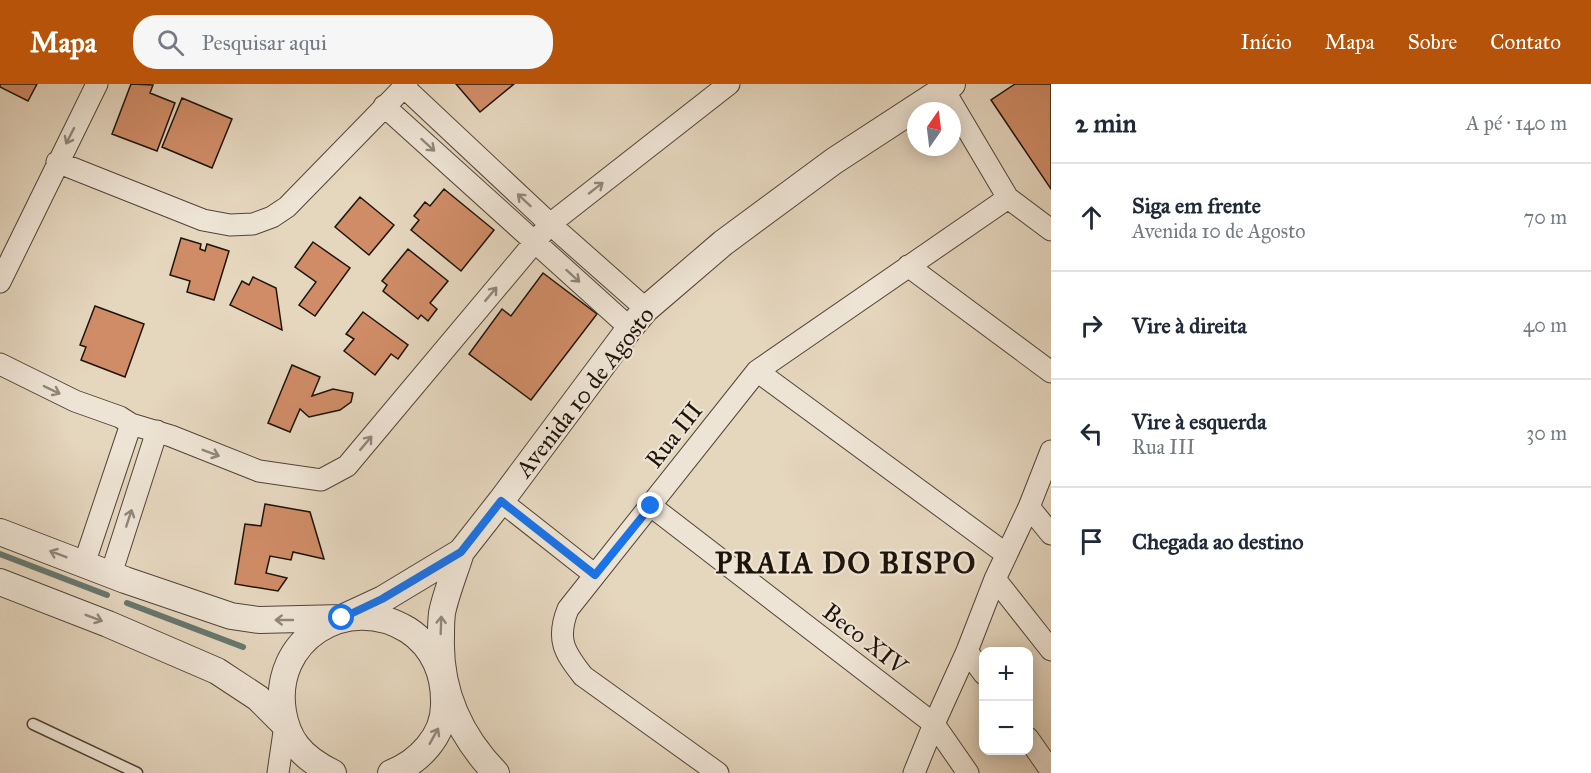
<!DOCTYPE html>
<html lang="pt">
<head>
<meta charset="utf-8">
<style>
  :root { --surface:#fff; --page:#f6f6f7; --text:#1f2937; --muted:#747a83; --line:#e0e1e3; --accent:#b45309 }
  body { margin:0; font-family:"IM FELL Great Primer",serif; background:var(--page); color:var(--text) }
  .controls { position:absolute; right:18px; bottom:18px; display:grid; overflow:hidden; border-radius:12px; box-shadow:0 3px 15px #0003 }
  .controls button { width:54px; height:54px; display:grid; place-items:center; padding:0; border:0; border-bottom:2px solid var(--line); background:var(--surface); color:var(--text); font:30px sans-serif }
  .compass { position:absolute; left:907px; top:18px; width:54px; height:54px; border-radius:50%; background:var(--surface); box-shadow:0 3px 15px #0003; rotate:14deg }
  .stop { position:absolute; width:18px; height:18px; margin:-14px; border:4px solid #1a73e8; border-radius:50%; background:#fff }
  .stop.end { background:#1a73e8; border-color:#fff; box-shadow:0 2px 6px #0008 }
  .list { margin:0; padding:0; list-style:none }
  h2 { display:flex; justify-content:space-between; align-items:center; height:78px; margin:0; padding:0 24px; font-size:26px }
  h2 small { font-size:20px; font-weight:400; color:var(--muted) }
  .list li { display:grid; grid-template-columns:39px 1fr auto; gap:18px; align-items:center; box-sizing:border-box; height:108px; padding:0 24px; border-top:2px solid var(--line) }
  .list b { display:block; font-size:22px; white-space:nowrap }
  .list p { margin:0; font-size:20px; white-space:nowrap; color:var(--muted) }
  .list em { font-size:20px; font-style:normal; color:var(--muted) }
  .icon { flex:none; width:33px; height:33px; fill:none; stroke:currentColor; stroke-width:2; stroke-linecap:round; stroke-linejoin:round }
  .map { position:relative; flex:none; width:1051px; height:689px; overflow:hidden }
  header { display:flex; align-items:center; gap:36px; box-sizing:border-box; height:84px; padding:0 30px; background:var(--accent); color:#fff }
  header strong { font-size:28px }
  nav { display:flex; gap:33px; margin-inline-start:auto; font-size:21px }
  .search { width:420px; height:54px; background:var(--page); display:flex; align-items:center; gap:15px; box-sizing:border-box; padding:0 21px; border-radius:24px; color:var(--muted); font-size:22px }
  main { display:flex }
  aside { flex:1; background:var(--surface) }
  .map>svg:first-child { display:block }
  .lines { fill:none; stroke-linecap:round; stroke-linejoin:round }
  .stream { stroke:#66776e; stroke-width:6 }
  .building { fill:#cf8c67; stroke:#1e140a; stroke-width:1.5 }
  .service-casing { stroke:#504437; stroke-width:13 }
  .minor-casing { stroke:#504437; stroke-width:23 }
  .tertiary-casing { stroke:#504437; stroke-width:28 }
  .service { stroke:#eee4d5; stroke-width:10 }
  .minor { stroke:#eee4d5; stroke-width:21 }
  .tertiary { stroke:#eee4d5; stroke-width:26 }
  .oneway { stroke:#90867a }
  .route { stroke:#1a73e8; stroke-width:8 }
  .labels { text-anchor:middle; stroke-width:4.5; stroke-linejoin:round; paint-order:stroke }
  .street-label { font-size:24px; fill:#1e140a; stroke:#eee4d5 }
  .district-label { font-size:30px; font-weight:bold; letter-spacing:1.5px; fill:#1e140a; stroke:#eee4d5 }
</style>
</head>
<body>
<header>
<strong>Mapa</strong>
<div class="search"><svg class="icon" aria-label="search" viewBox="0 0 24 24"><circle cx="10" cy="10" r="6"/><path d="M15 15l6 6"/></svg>Pesquisar aqui</div>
<nav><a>Início</a><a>Mapa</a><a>Sobre</a><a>Contato</a></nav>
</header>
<main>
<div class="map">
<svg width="1051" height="689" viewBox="0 0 1051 689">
  <rect width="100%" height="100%" fill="#e5d6be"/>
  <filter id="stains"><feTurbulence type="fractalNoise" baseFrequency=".00333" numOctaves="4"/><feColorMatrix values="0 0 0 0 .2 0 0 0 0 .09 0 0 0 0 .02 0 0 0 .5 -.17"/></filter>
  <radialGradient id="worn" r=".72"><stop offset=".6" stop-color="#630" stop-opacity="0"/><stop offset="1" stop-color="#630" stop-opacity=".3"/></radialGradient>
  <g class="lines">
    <path class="stream" d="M 0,470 L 107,511
      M 127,519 L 243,563"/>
  </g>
  <path class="building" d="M 0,0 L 37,0 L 28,17 L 0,3 Z
    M 131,0 L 153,1 L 150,9 L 175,19 L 157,67 L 112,50 Z
    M 456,0 L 514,0 L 480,28 Z
    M 1015,0 L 1051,0 L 1051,105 L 991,16 Z
    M 182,14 L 232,35 L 212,84 L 162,63 Z
    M 444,105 L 494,146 L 461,187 L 411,146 L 419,136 L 414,132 L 425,118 L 430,122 Z
    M 360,113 L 394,141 L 369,171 L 335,143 Z
    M 181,154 L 201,160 L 200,165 L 205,167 L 207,160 L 229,167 L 214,216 L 187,208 L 190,197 L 170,191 Z
    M 313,158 L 350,184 L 315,232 L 299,221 L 316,198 L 295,183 Z
    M 408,165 L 448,197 L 430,219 L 437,225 L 428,237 L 421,231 L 418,235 L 383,207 L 387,201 L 382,197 Z
    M 543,189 L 597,230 L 531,316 L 469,270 L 502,225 L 511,232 Z
    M 253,193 L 276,204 L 282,246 L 230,221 L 242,197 L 249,201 Z
    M 95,222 L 144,240 L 125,293 L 81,276 L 86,263 L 80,261 Z
    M 363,228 L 408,261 L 398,275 L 391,270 L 375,291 L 344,267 L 354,255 L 346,250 Z
    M 292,281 L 320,293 L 312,312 L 333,305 L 353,309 L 351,318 L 340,326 L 309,333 L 300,325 L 290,348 L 268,339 Z
    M 265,420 L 310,428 L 324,475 L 293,468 L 291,476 L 270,472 L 266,489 L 287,494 L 278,507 L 235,500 L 245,440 L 261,442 Z"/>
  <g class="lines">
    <g class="service-casing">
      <path id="service" d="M 33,640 L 137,689"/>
    </g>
    <g class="minor-casing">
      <path id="minor" d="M 404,3 L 550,140 L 646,225
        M 944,6 L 1008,114 L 1051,146
        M 384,22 L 630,244
        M 57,78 L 203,136 L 230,141 L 253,140 L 272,133 L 287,123 L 407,0
        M 908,182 L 1051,288
        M 0,198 L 97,0
        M 0,280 L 75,317 L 120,333 L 131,340 L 171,352 L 259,387 L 321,396 L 347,382 L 550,140 L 729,0
        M 757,287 L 1006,470
        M 501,417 L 595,491
        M 651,422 L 934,640 L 968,689
        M 1029,423 L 1051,450
        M 84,480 L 131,340
        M 111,490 L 157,347
        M 995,495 L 1051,566
        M 967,567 L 984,590
        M 1028,654 L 1051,687
        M 278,689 L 285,641
        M 718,689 L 583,592 C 564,568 556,555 568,525 L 757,287 L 1008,114
        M 914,689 L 934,640 L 967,567 L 995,495 L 1029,423 L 1051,367"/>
    </g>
    <g class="tertiary-casing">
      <path id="tertiary" d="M 0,448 L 125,496 L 231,532 L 259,536 L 342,534 L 383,515 L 461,468 L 501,417 L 630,244 L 646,225 L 723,159 L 834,77 L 952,0
        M 461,468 C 455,488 446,509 442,529 C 441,537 441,545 441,552 C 439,606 459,651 496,689
        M 0,498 L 108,540 L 217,587 L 258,614 L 285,641
        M 333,689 C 319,682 306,674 297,662 C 289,652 285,640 283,628 C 271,556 347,508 408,546 C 434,563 445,591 444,621 C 444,652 419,678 391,689"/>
    </g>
    <use href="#service" class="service"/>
    <use href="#minor" class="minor"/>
    <use href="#tertiary" class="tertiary"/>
  </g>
  <defs><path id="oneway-shaft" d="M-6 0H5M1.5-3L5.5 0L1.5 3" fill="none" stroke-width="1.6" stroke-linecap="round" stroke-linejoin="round" transform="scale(1.5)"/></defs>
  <g class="oneway">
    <use href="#oneway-shaft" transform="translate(70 52) rotate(117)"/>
    <use href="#oneway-shaft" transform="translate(428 61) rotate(42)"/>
    <use href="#oneway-shaft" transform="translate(596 104) rotate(-38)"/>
    <use href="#oneway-shaft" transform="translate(524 116) rotate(-137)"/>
    <use href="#oneway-shaft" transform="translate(573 192) rotate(42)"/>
    <use href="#oneway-shaft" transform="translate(491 210) rotate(-50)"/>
    <use href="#oneway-shaft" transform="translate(52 306) rotate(26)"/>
    <use href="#oneway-shaft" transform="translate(366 359) rotate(-50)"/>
    <use href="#oneway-shaft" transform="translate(211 369) rotate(21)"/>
    <use href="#oneway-shaft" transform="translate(129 434) rotate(-72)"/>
    <use href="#oneway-shaft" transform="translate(58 470) rotate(-159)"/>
    <use href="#oneway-shaft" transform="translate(94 534) rotate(21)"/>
    <use href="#oneway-shaft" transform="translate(284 536) rotate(180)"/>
    <use href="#oneway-shaft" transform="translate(441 541) rotate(-88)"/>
    <use href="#oneway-shaft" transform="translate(434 652) rotate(-61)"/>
  </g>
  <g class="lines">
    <path class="route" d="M 342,534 L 382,515 L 461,468 L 501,417 L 595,491 L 651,422"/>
  </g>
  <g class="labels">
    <g class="street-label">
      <text transform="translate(585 308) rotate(-52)" y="8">Avenida 10 de Agosto</text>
      <text transform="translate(674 351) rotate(-52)" y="8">Rua III</text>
      <text transform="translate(865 555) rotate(38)" y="8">Beco XIV</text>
    </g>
    <g class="district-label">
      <text x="846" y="489">PRAIA DO BISPO</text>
    </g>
  </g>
  <rect width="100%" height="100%" filter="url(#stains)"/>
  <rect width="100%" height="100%" fill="url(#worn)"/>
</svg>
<div class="controls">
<button>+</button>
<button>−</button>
</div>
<svg class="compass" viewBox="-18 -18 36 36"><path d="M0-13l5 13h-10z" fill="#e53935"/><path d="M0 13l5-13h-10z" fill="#747a83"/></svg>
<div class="stop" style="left:342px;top:534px"></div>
<div class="stop end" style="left:651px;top:422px"></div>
</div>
<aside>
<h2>2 min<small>A pé · 140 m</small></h2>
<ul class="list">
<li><svg class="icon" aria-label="ahead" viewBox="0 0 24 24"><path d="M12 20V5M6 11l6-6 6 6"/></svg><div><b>Siga em frente</b><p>Avenida 10 de Agosto</p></div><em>70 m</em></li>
<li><svg class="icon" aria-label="right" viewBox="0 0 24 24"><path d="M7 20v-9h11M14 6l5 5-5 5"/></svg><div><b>Vire à direita</b></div><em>40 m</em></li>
<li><svg class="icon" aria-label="left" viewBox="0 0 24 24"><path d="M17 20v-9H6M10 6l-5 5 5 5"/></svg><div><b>Vire à esquerda</b><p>Rua III</p></div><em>30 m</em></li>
<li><svg class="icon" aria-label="arrive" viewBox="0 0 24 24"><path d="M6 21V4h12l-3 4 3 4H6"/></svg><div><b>Chegada ao destino</b></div></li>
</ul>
</aside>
</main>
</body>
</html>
